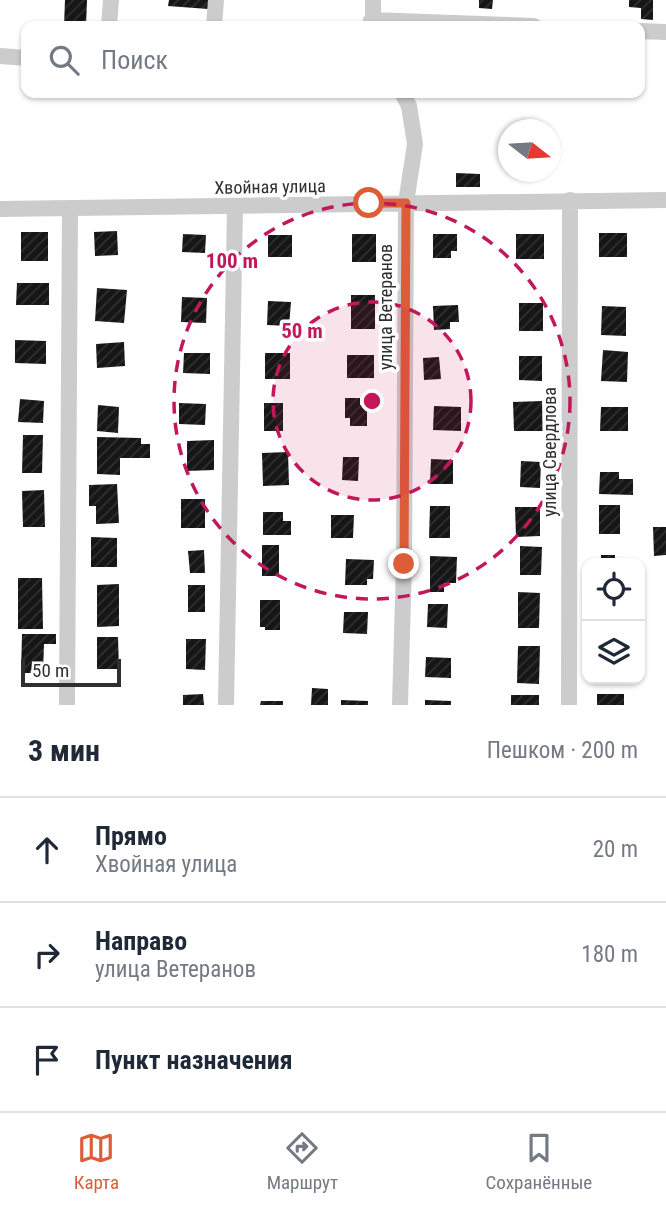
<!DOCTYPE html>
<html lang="ru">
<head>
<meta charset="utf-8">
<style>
  :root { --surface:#fff; --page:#f2f2f3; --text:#1f2937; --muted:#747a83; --line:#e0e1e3; --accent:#dd5d39 }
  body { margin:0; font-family:"Roboto Condensed",sans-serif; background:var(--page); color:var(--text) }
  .controls { position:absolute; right:21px; bottom:21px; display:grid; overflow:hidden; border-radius:14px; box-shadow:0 2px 5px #0004 }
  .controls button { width:63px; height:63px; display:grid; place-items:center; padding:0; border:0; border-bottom:2px solid var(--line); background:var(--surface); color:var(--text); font:35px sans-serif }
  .compass { position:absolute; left:498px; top:119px; width:63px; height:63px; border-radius:50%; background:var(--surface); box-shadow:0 2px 5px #0004; rotate:107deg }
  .scale { position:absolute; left:21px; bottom:18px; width:100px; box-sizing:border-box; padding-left:7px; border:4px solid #2f2f2f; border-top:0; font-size:19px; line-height:24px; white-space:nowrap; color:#2f2f2f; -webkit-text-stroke:5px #fff; paint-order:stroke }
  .stop { position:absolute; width:21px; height:21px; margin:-16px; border:5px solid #dd5d39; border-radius:50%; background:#fff }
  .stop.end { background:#dd5d39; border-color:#fff; box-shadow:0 2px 7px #0008 }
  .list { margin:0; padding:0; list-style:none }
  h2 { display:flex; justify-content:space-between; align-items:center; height:91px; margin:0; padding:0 28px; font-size:30px }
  h2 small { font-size:23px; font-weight:400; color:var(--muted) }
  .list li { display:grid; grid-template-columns:46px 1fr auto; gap:21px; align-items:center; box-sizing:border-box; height:105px; padding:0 28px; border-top:2px solid var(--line) }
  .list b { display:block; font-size:26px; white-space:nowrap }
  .list p { margin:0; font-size:23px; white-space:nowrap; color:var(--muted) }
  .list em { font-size:23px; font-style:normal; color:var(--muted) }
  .icon { flex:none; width:38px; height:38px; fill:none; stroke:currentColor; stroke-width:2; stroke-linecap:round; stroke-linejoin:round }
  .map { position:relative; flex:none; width:666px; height:705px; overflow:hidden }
  .search { position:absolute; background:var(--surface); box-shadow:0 2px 5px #0004; left:21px; right:21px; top:21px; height:77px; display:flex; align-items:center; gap:18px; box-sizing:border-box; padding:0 24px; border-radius:14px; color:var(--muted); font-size:26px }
  .sheet { height:406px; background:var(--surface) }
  nav { display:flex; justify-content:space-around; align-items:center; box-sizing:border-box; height:98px; border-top:2px solid var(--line); background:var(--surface); font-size:19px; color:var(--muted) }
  nav a { display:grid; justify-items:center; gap:4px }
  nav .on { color:var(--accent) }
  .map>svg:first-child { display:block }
  .building { fill:url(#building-hatch) }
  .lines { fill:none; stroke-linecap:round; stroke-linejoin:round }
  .minor { stroke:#ccc; stroke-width:16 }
  .route { stroke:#dd5d39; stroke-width:9 }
  .ring { fill:none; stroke:#c2185b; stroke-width:3.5; stroke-dasharray:12 9 }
  .labels { text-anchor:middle; stroke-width:7; stroke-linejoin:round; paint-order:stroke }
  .street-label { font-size:18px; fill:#2f2f2f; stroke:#fff }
  .centre { fill:#c2185b; stroke:#fff; stroke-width:3.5 }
  .ring-label { font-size:21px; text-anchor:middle; font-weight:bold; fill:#c2185b; stroke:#fff; stroke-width:7; stroke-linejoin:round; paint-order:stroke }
</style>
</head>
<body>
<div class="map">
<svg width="666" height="705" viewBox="0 0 666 705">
  <defs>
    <pattern id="building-hatch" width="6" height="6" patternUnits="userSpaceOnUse" patternTransform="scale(1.75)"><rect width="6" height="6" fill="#161616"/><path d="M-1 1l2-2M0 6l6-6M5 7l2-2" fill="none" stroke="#303030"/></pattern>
  </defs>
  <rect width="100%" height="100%" fill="#fff"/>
  <path class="building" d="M 65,0 L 87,0 L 86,26 L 64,26 Z
    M 169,0 L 209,0 L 208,9 L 168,6 Z
    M 479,0 L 493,0 L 492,9 L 479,8 Z
    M 629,0 L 653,0 L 653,20 L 641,19 L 641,8 L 629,7 Z
    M 456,173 L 480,174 L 480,187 L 456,187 Z
    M 117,231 L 118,255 L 95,256 L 94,232 Z
    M 21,232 L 48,232 L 48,261 L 21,261 Z
    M 599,233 L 627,233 L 627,257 L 599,257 Z
    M 183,234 L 206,235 L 205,253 L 182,252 Z
    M 352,234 L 376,234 L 376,262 L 352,262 Z
    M 433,234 L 457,234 L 457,251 L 451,251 L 451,258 L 433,258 Z
    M 516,234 L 544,234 L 544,259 L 516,259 Z
    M 268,235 L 292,235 L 292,257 L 268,257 Z
    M 17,283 L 49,283 L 49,305 L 16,305 Z
    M 97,288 L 127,290 L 124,323 L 95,321 Z
    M 351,295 L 375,295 L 375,329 L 351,329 Z
    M 182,297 L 207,298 L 206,323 L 181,322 Z
    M 268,301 L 291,302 L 289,326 L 267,325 Z
    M 519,303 L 543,303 L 543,331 L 519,331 Z
    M 458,305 L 459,322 L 450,322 L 450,329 L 434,330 L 433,306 Z
    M 602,306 L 626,307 L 626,336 L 601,335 Z
    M 15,340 L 46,341 L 46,364 L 15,363 Z
    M 124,342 L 125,366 L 97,368 L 96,344 Z
    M 603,350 L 628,352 L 627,382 L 601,381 Z
    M 184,353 L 210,353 L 210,374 L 183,373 Z
    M 265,353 L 290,353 L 290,379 L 265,379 Z
    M 347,355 L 374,355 L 374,378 L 347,378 Z
    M 519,356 L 542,356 L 542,381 L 519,380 Z
    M 439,357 L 441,379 L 424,380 L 423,358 Z
    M 345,398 L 360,398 L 360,405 L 367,405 L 367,426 L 350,426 L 350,418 L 345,418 Z
    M 20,399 L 44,401 L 43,423 L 18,422 Z
    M 542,401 L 543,431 L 514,431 L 513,402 Z
    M 179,403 L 206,404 L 205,425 L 179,424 Z
    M 264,403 L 283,403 L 283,431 L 264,431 Z
    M 98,405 L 119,407 L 118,433 L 97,431 Z
    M 434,406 L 461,407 L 461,431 L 433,430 Z
    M 601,407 L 628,407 L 628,431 L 600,431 Z
    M 23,435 L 43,435 L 42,473 L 22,473 Z
    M 97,437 L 141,438 L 141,444 L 150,444 L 150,458 L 120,458 L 120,475 L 97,474 Z
    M 214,440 L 214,470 L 187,471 L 187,441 Z
    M 288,452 L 289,485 L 263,486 L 262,453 Z
    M 343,457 L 359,457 L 358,481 L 342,480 Z
    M 431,459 L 453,460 L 453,484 L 430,484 Z
    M 521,461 L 541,462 L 540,488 L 520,487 Z
    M 600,472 L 619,472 L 619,479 L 633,479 L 633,495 L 599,494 Z
    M 117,484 L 119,523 L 96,524 L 96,506 L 89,506 L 89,485 Z
    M 44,490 L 45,527 L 23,527 L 22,491 Z
    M 181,499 L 205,499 L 205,528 L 181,528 Z
    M 599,505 L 620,505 L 620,534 L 599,534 Z
    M 430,506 L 450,506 L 450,538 L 429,538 Z
    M 515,507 L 540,507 L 540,536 L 516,537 Z
    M 263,512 L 283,512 L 283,521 L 291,521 L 291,535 L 263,535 Z
    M 331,515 L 354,515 L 353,538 L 331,538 Z
    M 653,527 L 666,527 L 666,555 L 654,556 Z
    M 91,537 L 117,538 L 117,567 L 91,567 Z
    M 262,545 L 279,545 L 279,576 L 262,576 Z
    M 520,546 L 542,547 L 541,575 L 520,575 Z
    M 204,550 L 205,573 L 190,573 L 188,551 Z
    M 601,555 L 615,555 L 615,563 L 601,563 Z
    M 430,556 L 457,557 L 456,583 L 444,583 L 444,592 L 430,592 Z
    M 346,559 L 374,560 L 373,579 L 367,579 L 367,585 L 345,585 Z
    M 18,578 L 42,578 L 43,629 L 18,629 Z
    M 119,584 L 119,626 L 97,627 L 97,585 Z
    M 188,585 L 205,585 L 205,612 L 188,612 Z
    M 518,592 L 540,593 L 539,628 L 518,628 Z
    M 260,600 L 280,600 L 280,630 L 265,630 L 265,627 L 260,627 Z
    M 428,604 L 448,604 L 447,628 L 427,627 Z
    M 344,612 L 368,612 L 367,634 L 343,633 Z
    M 22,634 L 56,634 L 56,644 L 44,644 L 43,673 L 21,673 Z
    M 97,637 L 118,637 L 119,669 L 97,669 Z
    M 186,639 L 206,639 L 205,670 L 186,669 Z
    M 518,646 L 540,646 L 539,684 L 517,683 Z
    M 426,657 L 451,658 L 451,678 L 425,677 Z
    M 312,688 L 328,689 L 328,705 L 311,705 Z
    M 203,694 L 204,705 L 183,705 L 183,695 Z
    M 597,694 L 624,694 L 624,705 L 597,705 Z
    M 511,695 L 539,695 L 539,705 L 511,705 Z
    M 341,700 L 368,701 L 368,705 L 341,705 Z
    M 425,700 L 451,701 L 451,705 L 425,705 Z
    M 261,701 L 283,701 L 283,705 L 260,705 Z"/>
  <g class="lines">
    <path class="minor" d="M 371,20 L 534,26
      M 109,26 L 111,0
      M 214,26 L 216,0
      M 373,26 L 373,0
      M 640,31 L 666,32
      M 0,56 L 26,58
      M 0,209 L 666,200
      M 67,705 L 70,208
      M 226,705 L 235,207
      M 400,705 L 404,564 L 406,203 L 415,144 L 409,106 L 402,93
      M 569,705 L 570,200"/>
  </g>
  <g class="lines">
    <path class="route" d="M 369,203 L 406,203 L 404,564"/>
  </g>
  <circle cx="372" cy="401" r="99" fill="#c2185b" fill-opacity=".12"/>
  <g class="ring">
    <circle cx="372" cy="401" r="99"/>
    <circle cx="372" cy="401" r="198"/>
  </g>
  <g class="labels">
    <g class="street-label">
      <text transform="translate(270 187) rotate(-1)" y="6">Хвойная улица</text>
      <text transform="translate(386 307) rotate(-90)" y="6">улица Ветеранов</text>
      <text transform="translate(550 452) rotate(-90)" y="6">улица Свердлова</text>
    </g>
  </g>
  <circle cx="372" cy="401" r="10" class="centre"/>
  <g class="ring-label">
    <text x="232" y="268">100 m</text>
    <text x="302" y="338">50 m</text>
  </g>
</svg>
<div class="controls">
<button><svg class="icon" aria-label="locate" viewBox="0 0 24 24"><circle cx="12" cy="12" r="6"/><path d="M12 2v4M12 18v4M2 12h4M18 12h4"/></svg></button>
<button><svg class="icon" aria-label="layers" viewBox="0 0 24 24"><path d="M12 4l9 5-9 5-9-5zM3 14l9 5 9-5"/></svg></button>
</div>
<svg class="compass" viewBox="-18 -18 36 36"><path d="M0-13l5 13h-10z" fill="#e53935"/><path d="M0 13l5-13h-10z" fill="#747a83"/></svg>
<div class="scale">50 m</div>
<div class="stop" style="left:369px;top:203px"></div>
<div class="stop end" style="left:404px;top:564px"></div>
<div class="search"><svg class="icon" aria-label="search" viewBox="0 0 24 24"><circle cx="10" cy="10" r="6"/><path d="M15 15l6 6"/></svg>Поиск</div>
</div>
<section class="sheet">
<h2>3 мин<small>Пешком · 200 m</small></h2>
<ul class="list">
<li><svg class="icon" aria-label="ahead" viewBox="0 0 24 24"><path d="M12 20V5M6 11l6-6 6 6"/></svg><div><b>Прямо</b><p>Хвойная улица</p></div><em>20 m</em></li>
<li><svg class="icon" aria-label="right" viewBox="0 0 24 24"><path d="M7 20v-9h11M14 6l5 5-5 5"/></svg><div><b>Направо</b><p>улица Ветеранов</p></div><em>180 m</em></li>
<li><svg class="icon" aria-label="arrive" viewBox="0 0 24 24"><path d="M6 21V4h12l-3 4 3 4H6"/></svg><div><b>Пункт назначения</b></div></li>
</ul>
</section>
<nav>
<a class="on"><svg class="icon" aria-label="map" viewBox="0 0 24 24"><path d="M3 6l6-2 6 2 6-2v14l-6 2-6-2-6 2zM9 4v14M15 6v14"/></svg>Карта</a>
<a><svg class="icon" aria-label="directions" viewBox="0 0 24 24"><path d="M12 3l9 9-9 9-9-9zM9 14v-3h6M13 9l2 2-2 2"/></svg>Маршрут</a>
<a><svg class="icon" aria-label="saved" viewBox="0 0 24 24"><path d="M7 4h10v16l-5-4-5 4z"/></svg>Сохранённые</a>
</nav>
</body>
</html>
